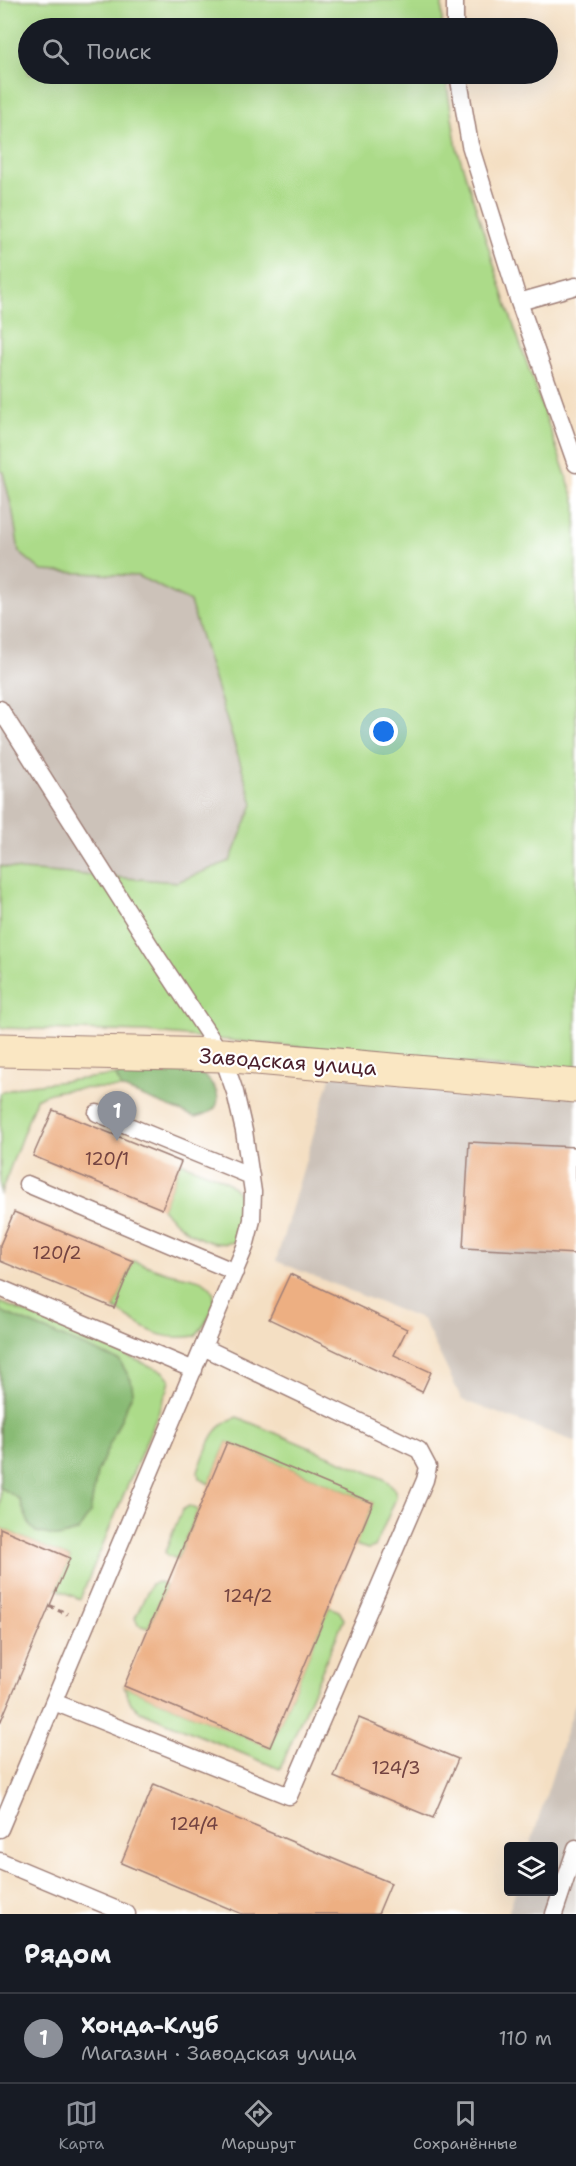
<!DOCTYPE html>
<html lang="ru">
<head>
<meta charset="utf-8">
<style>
  :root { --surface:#171b24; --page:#242831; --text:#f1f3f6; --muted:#9ea1a6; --line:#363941; --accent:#8c9099 }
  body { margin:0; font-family:"Shantell Sans",sans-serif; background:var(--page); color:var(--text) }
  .controls { position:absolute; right:18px; bottom:18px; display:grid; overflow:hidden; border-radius:6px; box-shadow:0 6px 24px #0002 }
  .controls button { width:54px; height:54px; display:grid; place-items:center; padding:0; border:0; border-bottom:2px solid var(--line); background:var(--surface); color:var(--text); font:30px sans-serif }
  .you { position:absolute; left:384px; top:732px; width:21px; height:21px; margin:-15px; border:4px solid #fff; border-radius:50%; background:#1a73e8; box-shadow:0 0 0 9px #1a73e833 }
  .badge { display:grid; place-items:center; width:39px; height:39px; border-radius:50%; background:var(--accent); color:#fff; font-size:20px; font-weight:700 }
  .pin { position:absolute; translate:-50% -50px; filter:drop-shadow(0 2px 3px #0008) }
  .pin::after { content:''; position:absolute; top:32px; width:21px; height:18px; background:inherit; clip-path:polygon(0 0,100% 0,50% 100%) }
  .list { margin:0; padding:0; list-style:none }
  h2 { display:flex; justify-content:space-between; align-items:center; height:78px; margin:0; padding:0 24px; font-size:26px }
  h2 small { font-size:20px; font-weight:400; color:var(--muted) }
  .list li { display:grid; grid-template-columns:39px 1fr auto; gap:18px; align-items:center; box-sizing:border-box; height:90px; padding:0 24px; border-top:2px solid var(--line) }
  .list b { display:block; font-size:22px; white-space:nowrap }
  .list p { margin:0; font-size:20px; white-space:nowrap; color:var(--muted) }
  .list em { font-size:20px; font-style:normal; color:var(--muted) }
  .icon { flex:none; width:33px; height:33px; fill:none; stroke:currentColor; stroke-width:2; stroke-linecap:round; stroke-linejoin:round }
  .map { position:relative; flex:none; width:576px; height:1914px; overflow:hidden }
  .search { position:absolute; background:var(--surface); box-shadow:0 6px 24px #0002; left:18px; right:18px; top:18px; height:66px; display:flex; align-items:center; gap:15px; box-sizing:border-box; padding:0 21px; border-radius:33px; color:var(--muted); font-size:22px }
  .sheet { height:168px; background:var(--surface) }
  nav { display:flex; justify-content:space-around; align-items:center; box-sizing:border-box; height:84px; border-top:2px solid var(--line); background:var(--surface); font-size:16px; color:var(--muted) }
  nav a { display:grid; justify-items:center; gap:3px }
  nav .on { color:var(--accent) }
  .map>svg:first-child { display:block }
  .industrial { fill:#ccc2b9 }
  .green { fill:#acdb89; stroke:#7b7d5a; stroke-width:1.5 }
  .forest { fill:#89bb75; stroke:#6a6d50; stroke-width:1.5 }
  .building { fill:#edaf82 }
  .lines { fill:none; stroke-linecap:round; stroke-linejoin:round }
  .lane-casing { stroke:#9f7f77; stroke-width:19 }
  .secondary-casing { stroke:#9f7f77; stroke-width:35 }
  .path { stroke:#9f7f77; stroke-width:4; stroke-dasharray:4.5 4.5; stroke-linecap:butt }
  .lane { stroke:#fff; stroke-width:16 }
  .secondary { stroke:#fae7c3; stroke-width:33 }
  .labels { text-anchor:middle; stroke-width:4.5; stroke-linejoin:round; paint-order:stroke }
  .number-label { font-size:18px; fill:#734341 }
  .street-label { font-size:21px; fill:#4a1f2b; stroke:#fff }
</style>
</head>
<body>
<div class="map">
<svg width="576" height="1914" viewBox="0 0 576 1914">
  <rect width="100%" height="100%" fill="#fff"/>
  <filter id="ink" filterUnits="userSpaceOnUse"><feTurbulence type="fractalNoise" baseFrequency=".0167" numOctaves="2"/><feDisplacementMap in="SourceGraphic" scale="12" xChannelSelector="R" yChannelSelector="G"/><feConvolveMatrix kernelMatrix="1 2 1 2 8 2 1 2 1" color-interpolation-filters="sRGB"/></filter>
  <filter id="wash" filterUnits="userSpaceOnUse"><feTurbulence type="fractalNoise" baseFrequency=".008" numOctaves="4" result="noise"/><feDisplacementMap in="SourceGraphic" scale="24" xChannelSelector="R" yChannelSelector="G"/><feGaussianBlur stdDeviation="1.35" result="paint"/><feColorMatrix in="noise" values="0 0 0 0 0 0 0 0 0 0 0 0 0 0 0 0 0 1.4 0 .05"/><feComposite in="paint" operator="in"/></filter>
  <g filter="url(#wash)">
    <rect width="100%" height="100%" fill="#f4dfc3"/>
    <path class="industrial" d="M 0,471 L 3,472 L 13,513 L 19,552 L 42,571 L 138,576 L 190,602 L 253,804 L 230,861 L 177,882 L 22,870 L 0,866 Z
      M 576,732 L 576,1442 L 462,1400 L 423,1320 L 276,1261 L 379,912 Z
      M 576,1701 L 576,1914 L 508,1914 L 515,1892 L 554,1892 L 554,1846 L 530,1846 Z"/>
    <path class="green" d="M 0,0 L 442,0 L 442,28 L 28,28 L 28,74 L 445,74 L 457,148 L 507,306 L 576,504 L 576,1074 L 145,1032 L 0,1028 L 0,866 L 22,870 L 177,882 L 230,861 L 253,804 L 190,602 L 138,576 L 42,571 L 19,552 L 13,513 L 3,472 L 0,471 Z
      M 116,1075 L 121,1088 C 94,1089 60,1085 36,1099 L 0,1195 L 0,1093 L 22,1086 Z
      M 181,1162 C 227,1182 253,1181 238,1240 C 211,1253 180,1228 162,1209 Z
      M 133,1261 C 147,1265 160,1271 173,1274 C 185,1277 200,1277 209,1286 C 223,1300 205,1325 195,1336 C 158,1342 143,1327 114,1308 Z
      M 0,1302 L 162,1371 L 170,1379 L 168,1389 L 80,1599 L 57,1589 L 70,1558 L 0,1528 Z
      M 237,1417 L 384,1479 C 392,1485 396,1488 396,1498 L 375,1547 L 368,1549 L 355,1545 L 373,1503 L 227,1442 L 209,1484 L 199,1478 L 198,1471 C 208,1447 211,1426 237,1417 Z
      M 189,1506 L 198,1510 L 177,1559 L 167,1555 L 165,1552 L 182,1510 Z
      M 158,1582 L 166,1586 L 148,1628 L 138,1625 L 135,1618 L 151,1584 Z
      M 329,1607 L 339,1611 L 344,1619 L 280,1769 L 138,1710 L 131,1703 L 124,1686 L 270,1747 Z"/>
    <path class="forest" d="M 136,1070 C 155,1070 175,1068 193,1070 C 207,1073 227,1097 213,1110 C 208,1114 202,1115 195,1117 L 121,1088 L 116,1075 L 122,1072 Z
      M 0,1311 L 120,1361 L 131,1380 L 133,1392 L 97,1473 L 90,1513 L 78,1531 L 59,1537 L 36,1532 L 30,1526 L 19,1499 L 0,1487 Z"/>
    <g id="blocks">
      <path class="building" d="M 53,1110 L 181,1162 L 162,1209 L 33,1156 Z
        M 469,1142 L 576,1147 L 576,1254 L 463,1248 Z
        M 14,1212 L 133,1261 L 114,1308 L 0,1261 L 0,1245 Z
        M 290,1274 L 407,1329 L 394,1355 L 431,1372 L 422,1392 L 269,1319 Z
        M 227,1442 L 373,1503 L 270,1747 L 124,1686 Z
        M 0,1528 L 70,1558 L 0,1723 Z
        M 359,1718 L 458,1759 L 433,1818 L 334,1777 Z
        M 154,1784 L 391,1883 L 378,1914 L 242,1914 L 121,1863 Z"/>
    </g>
  </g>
  <g filter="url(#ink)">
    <use href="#blocks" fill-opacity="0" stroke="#9f7f77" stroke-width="1.5"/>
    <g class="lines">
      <g class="lane-casing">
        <path id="lane" d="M 455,28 L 455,0
          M 458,74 L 470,145 L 519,302 L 576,464
          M 519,302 L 576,286
          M 0,709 L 156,955 L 222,1055 L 235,1092 L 244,1131 L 253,1192 L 252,1220 L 245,1247 L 0,1829
          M 97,1113 L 251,1176
          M 27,1184 L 235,1272
          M 0,1288 L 194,1370
          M 54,1702 L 289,1796 L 425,1480 L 428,1467 L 419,1450 L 203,1347
          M 0,1861 L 127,1914
          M 554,1914 L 576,1848"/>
      </g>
      <g class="secondary-casing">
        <path id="secondary" d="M 0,1050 L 222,1055 L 576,1086"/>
      </g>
      <path class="path" d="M 50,1606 L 67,1614"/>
      <use href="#lane" class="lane"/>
      <use href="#secondary" class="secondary"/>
    </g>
  </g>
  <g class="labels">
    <g class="number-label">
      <text x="107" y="1165">120/1</text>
      <text x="57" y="1259">120/2</text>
      <text x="248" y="1602">124/2</text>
      <text x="396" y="1774">124/3</text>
      <text x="194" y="1830">124/4</text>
    </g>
    <g class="street-label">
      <text transform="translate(288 1062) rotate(4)" y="7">Заводская улица</text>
    </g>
  </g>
</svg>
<div class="controls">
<button><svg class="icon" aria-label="layers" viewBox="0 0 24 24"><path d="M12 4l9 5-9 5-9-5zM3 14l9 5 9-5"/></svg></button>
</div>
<div class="you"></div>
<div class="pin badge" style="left:117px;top:1141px">1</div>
<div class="search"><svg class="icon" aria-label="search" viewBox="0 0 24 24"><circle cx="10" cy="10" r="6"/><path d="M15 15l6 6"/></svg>Поиск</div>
</div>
<section class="sheet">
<h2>Рядом<small></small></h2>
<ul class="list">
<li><span class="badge">1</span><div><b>Хонда-Клуб</b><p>Магазин · Заводская улица</p></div><em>110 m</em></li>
</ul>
</section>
<nav>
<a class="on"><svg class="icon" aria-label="map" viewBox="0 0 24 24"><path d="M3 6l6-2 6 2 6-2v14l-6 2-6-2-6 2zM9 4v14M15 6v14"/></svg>Карта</a>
<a><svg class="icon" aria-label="directions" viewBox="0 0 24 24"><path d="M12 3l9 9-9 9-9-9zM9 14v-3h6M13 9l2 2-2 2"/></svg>Маршрут</a>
<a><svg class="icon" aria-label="saved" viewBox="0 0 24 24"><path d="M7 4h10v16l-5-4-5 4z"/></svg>Сохранённые</a>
</nav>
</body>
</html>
